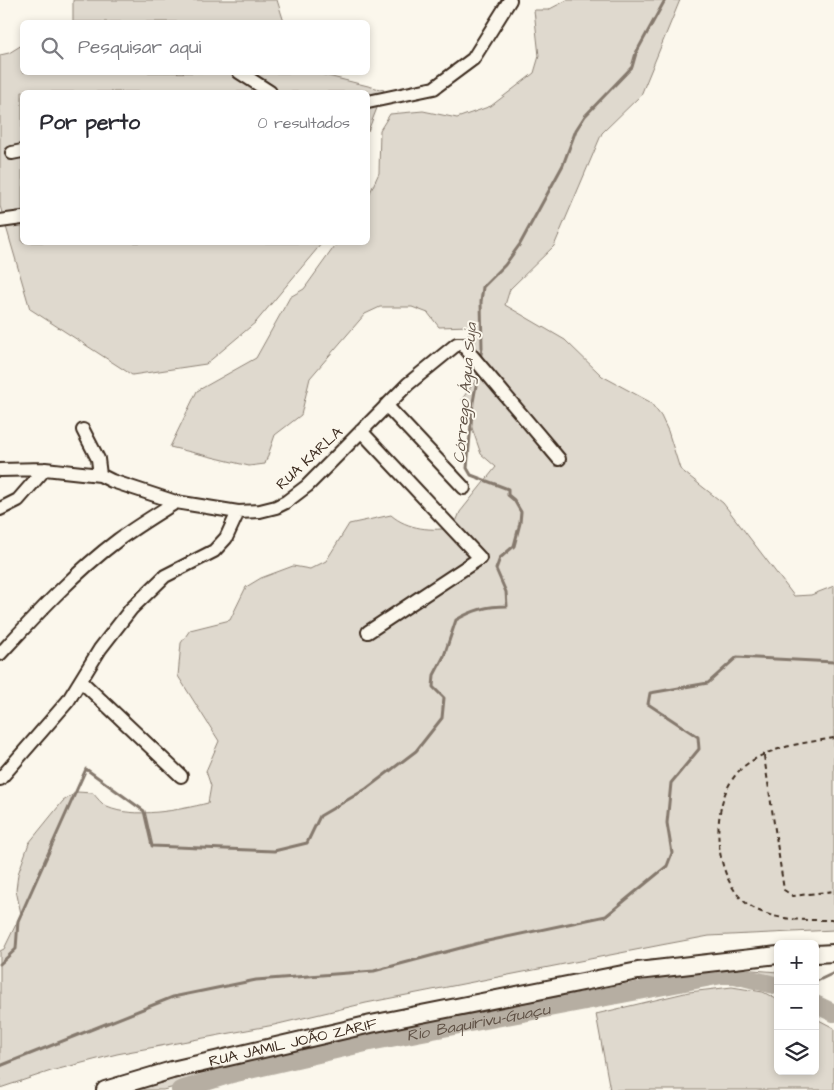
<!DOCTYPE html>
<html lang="pt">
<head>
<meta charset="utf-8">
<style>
  :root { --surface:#fff; --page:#f2f2f3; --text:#2b2b33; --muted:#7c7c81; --line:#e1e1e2 }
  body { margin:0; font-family:"Architects Daughter",sans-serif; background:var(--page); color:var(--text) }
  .controls { position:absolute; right:15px; bottom:15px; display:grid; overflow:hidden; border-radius:8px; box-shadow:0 2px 8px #0003 }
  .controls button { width:45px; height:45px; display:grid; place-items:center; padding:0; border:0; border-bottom:1px solid var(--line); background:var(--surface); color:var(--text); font:25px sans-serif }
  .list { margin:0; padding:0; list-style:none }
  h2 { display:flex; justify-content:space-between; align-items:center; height:65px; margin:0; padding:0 20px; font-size:21px }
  h2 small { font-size:16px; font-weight:400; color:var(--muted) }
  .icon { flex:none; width:28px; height:28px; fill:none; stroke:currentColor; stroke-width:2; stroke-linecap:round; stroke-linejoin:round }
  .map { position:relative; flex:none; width:834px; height:1090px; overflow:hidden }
  .search { position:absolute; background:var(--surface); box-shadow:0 2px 8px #0003; left:20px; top:20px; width:350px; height:55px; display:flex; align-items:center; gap:12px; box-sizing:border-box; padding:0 18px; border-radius:8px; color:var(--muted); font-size:19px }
  .panel { position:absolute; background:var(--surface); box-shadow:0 2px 8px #0003; left:20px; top:90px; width:350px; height:155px; border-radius:8px }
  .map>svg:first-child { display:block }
  .green { fill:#dfd9ce; stroke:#8d8276 }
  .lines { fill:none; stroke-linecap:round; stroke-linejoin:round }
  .stream { stroke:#85796d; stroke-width:3 }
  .river { stroke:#b6aea2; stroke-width:18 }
  .minor-casing { stroke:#3b2a1e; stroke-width:16 }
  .secondary-casing { stroke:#3b2a1e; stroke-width:20 }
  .path { stroke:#3b2a1e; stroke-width:2; stroke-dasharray:5 4; stroke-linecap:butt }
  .minor { stroke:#fbf7ec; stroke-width:12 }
  .secondary { stroke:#fbf7ec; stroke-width:16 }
  .labels { text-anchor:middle; stroke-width:4; stroke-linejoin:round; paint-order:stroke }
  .street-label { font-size:15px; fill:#3b2a1e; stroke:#fbf7ec }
  .water-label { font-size:16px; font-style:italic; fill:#605246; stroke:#fbf7ec }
</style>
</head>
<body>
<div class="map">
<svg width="834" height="1090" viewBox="0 0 834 1090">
  <rect width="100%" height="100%" fill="#fbf7ec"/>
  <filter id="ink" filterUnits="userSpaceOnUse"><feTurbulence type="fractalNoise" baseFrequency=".02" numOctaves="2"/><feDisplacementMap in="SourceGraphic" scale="10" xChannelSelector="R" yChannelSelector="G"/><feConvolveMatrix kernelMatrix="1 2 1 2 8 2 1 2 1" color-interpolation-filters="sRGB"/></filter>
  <g filter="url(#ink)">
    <path class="green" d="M 73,0 L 277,0 L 284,22 L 73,22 Z
      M 567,0 L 680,0 L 641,95 L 602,133 L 554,246 L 510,289 L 505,305 L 565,340 L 602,376 L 650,402 L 661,416 L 668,431 L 680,469 L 723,503 L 794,596 L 811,595 L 834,586 L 834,930 L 709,936 L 661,945 L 366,1003 L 274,1025 L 117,1054 L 51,1071 L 0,1088 L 0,951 L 4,949 L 21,914 L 16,890 L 18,874 L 29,843 L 63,801 L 77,792 L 93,793 C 97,798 102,804 107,807 C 134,819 180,810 208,803 L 211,786 L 206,771 L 219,741 L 178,676 L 181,643 L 190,630 L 230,620 L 246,587 L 261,578 L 293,566 L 310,569 L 326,561 L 349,524 L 391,515 C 407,529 433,532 454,527 L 460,512 L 496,467 L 481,454 L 462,399 L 479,376 L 465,356 L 470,326 L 439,327 L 428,313 L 412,307 L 380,307 L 365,314 L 310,378 L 301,415 L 275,435 L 265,464 L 249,466 L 170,447 L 197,391 L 256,358 L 290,297 L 304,289 L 337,243 L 368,242 L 368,197 L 379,173 L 380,130 L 390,114 L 423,111 L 457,118 L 491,106 L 534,73 L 539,56 L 534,10 L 548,10 Z
      M 22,45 L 22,72 L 316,73 L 384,90 L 368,131 L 368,92 L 22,92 L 22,242 L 322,243 L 256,322 L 206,364 L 132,375 L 30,309 L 0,206 L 0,55 L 9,53 Z
      M 728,968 L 778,972 L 778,982 L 734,973 L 721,973 L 618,989 L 557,1003 L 377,1036 L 163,1090 L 135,1090 C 253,1056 373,1032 494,1009 C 572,995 649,979 728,968 Z
      M 732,987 L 763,992 L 778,1000 L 778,1071 L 815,1071 L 815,1018 L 834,1028 L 834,1090 L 610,1090 L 596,1014 L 689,992 Z"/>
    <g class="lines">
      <path class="stream" d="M 480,360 L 482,348 L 481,302 L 483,287 L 505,265 L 520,244 L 563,165 L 576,130 L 585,116 L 632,67 L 636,53 L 665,0
        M 0,964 L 16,949 L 18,921 L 86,769 L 144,811 L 152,846 L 274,851 L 307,843 L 320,816 L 366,789 L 416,751 L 442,718 L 444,698 L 433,687 L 434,675 L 444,656 L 456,620 C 473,610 487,606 507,606 L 506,592 L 496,569 L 500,558 L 514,546 L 520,523 L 521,512 L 514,500 L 508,495 L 508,489 L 471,475 L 467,468 L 473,402 L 479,369
        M 815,982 L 834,973
        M 0,1066 L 173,997 L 256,980 L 374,971 L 483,942 L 606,916 L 667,866 L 672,853 L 667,823 L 671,783 L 699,749 L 698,737 L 648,704 L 650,693 L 708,683 L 737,657 L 834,662"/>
      <g class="river">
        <path d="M 815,1004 L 834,1013"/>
        <path id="s1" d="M 180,1090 L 232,1074 L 370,1042 L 722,975 L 735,975 L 778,986"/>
      </g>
      <g class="minor-casing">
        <path id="minor" d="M 239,72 L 270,92
          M 368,102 L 434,88 L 473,59 L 510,0
          M 12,153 L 22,151
          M 0,221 L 22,218
          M 386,405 L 464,488
          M 83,430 L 98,459 L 100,475
          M 361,431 L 480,558 L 368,632
          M 0,470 L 45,469 L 100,475 L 112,481 L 176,502 L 238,512 L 260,511 L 276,507 L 286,502 L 307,486 L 408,384 L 457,344 L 462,344 L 559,459
          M 0,509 L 18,500 L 45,469
          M 0,654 C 37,614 74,573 118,540 C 137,526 157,514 176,502
          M 81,681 L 181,776
          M 0,779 L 68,701 L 100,649 L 131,609 L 165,576 L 214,551 L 226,538 L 238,512"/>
      </g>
      <g class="secondary-casing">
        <g id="secondary">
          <path d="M 815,954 L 834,953"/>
          <path id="s2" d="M 105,1090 L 172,1070 L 371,1024 L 638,971 L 778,955"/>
        </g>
      </g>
      <path class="path" d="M 834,738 C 805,743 772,746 747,764 C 708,791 710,874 746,903 C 770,922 805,920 834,920
        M 764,756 L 784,890 L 793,896 L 834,891"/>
      <use href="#minor" class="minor"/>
      <use href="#secondary" class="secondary"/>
    </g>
  </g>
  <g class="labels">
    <g class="street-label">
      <text transform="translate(309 458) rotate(-43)" y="5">RUA KARLA</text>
      <text dy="5" stroke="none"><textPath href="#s2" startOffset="194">RUA JAMIL JOÃO ZARIF</textPath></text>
    </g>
    <g class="water-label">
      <text transform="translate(464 393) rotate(-85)" y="6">Córrego Água Suja</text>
      <text dy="6" stroke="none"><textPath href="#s1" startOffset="306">Rio Baquirivu-Guaçu</textPath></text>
    </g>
  </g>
</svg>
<div class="controls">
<button>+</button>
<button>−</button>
<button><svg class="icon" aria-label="layers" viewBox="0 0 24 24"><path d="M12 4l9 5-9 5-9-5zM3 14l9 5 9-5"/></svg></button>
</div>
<div class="search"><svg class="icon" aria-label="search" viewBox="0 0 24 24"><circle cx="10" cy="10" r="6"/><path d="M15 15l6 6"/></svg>Pesquisar aqui</div>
<section class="panel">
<h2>Por perto<small>0 resultados</small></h2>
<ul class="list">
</ul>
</section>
</div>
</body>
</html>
